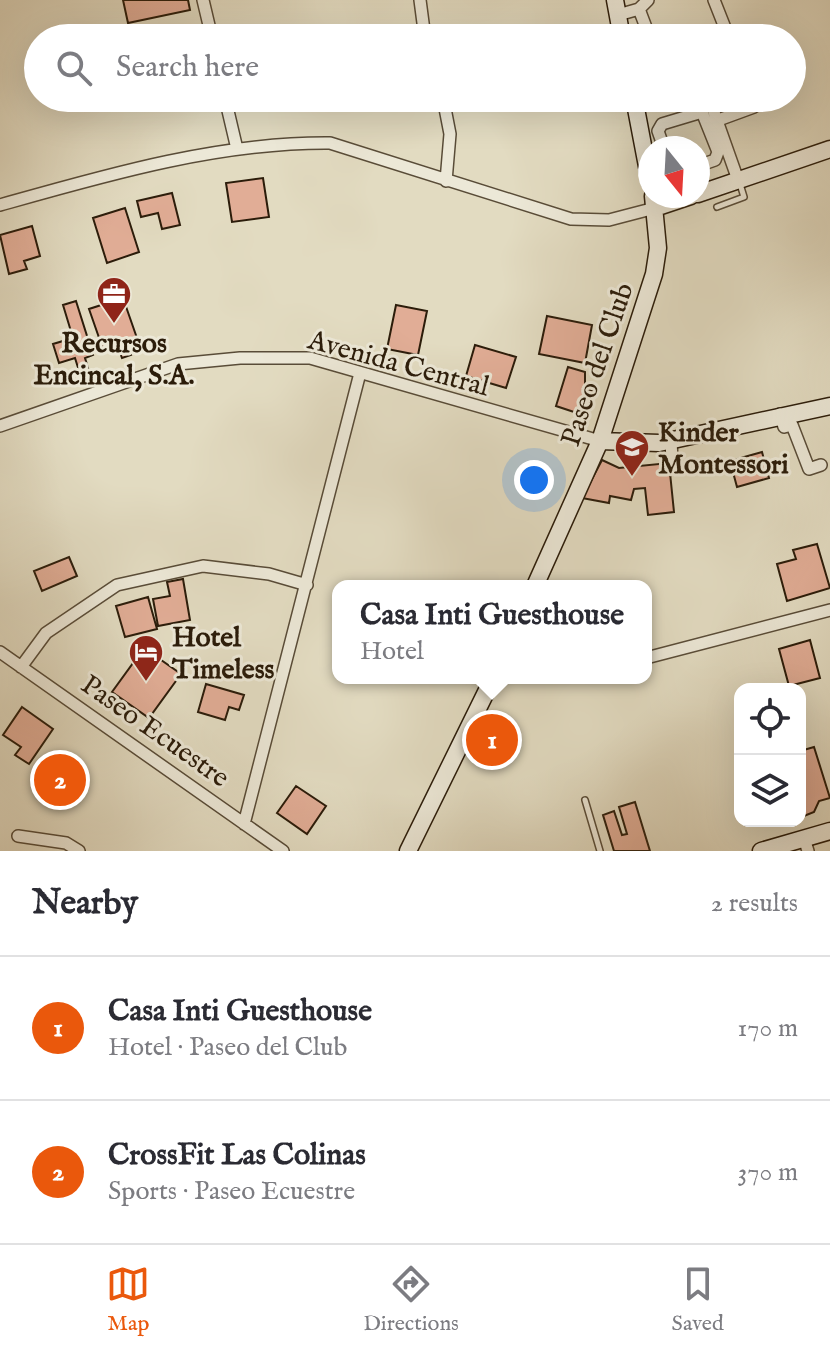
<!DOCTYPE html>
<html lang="en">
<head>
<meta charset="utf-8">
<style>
  :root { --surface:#fff; --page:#f2f2f3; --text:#2b2b33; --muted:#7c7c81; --line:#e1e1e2; --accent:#ea580c }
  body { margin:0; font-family:"IM FELL English",serif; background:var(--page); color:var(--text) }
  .controls { position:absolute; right:24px; bottom:24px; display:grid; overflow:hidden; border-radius:16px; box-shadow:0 8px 32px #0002 }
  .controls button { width:72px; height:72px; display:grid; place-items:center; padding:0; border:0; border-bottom:2px solid var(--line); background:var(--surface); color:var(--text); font:40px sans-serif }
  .compass { position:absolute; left:638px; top:136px; width:72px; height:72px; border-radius:50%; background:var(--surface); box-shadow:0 8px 32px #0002; rotate:162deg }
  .you { position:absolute; left:534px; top:480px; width:28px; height:28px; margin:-20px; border:6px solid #fff; border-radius:50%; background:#1a73e8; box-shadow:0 0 0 12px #1a73e833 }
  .badge { display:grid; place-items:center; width:52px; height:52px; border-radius:50%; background:var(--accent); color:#fff; font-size:26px; font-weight:700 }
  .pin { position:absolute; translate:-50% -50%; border:4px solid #fff; box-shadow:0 2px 8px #0006 }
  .popup { position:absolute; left:332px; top:580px; width:320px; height:104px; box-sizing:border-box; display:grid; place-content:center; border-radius:16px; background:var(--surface); filter:drop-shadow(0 2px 6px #0005); font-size:26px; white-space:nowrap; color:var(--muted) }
  .popup b { font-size:30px; color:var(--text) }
  .popup::after { content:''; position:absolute; left:50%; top:100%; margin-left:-16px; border:16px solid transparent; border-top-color:var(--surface) }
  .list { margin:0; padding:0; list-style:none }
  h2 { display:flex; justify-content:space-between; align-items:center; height:104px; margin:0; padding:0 32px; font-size:34px }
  h2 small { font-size:26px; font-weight:400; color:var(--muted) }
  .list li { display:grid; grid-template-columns:52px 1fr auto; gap:24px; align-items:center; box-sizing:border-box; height:144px; padding:0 32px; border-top:2px solid var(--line) }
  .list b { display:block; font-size:30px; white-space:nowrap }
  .list p { margin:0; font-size:26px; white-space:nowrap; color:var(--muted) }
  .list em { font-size:26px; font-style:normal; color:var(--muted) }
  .icon { flex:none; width:44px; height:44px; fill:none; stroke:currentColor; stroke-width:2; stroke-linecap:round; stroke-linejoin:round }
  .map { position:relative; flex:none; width:830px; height:851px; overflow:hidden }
  .search { position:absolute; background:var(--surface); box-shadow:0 8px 32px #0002; left:24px; right:24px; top:24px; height:88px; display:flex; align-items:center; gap:20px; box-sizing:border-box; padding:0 28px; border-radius:44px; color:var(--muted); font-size:30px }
  .sheet { height:392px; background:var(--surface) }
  nav { display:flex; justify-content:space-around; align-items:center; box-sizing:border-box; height:112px; border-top:2px solid var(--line); background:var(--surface); font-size:22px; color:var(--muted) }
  nav a { display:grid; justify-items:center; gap:4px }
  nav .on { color:var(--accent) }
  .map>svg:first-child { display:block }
  .building { fill:#e1ad96; stroke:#2b1c0a; stroke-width:2 }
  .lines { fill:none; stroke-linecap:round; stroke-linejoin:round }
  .lane-casing { stroke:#594c38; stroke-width:8 }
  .street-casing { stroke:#594c38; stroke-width:14 }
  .secondary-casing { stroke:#2b1c0a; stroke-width:19 }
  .lane { stroke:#ece8d7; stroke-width:5 }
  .street { stroke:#ece8d7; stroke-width:11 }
  .secondary { stroke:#ece8d7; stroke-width:16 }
  .labels { text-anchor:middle; stroke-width:6; stroke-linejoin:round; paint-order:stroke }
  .poi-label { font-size:28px; font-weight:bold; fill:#2b1c0a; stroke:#ece8d7; text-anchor:start }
  .street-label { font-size:28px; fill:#2b1c0a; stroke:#ece8d7 }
</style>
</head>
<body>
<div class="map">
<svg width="830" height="851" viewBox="0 0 830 851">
  <rect width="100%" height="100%" fill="#e2dbc1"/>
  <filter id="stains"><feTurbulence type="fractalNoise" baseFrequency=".0025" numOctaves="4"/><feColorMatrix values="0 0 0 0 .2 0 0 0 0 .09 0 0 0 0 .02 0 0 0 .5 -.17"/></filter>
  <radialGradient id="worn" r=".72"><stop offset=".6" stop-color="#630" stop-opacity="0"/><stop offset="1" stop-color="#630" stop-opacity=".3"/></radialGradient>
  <path class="building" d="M 123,0 L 188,0 L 190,10 L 128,23 Z
    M 263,178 L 269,217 L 232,222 L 226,183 Z
    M 172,193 L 180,225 L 162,229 L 158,213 L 141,217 L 137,201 Z
    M 125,208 L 139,252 L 107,263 L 93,218 Z
    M 32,226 L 40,256 L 24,261 L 27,269 L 9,274 L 0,235 Z
    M 123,298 L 138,341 L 127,344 L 131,355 L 122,358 L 118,347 L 104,352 L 89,309 Z
    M 76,301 L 93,355 L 85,358 L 89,371 L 80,374 L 75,358 L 59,363 L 53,344 L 73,338 L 63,305 Z
    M 396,305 L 427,311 L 418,355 L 387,349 Z
    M 547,316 L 592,325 L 585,363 L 539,354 Z
    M 475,345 L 516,357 L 506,388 L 466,376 Z
    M 568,367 L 585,372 L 585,389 L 594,391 L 586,416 L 556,406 Z
    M 762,452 L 769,478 L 737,487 L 730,461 Z
    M 602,460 L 619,468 L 669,463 L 674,512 L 648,515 L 645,488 L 634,489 L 631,500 L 610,496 L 609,503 L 582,498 Z
    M 817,544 L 830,588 L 787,601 L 777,564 L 796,559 L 793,550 Z
    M 69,557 L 77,576 L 42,591 L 34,571 Z
    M 183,579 L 190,620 L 158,626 L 153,599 L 170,596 L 167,582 Z
    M 148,597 L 157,629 L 125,637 L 116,606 Z
    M 810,640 L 820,678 L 789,686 L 779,649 Z
    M 144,648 L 181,674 L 149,718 L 112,692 Z
    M 206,684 L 244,695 L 239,710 L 229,707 L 225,720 L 198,712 Z
    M 22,707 L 53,729 L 29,764 L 15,755 L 21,747 L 3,735 Z
    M 814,747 L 830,798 L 819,801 L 814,812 L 804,816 L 800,810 L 800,751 Z
    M 54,756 L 84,778 L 65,805 L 35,783 Z
    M 296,786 L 326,806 L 307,834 L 277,813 Z
    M 635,802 L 650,851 L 614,851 L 603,815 L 614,811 L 622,835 L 627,834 L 619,807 Z"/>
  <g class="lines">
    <g class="lane-casing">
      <path id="lane" d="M 717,207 L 744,197 L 740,184
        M 585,800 L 600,851"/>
    </g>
    <g class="street-casing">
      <path id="street" d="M 203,0 L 212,38
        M 420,0 L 425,38
        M 714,0 L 729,38
        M 639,9 L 650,38
        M 618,15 L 639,9 L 648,0
        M 225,98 L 237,149
        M 443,98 L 450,134 L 446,181
        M 709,98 L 738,180
        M 713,122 L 754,107 L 751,98
        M 664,148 L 658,131 L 662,124 L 702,112 L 718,152 L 715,160 L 698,166
        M 0,205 C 106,175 219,142 330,143 L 571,219 L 609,220 L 655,208
        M 780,414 L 784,427 L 792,425 L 809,469 L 821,465
        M 0,426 L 178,364 L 240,358 L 310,358 L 600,441
        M 671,441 L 672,460
        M 0,652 L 283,851
        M 646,658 L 830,610
        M 21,667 L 46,633 L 117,585 L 203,566 L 269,574 L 307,585
        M 244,824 L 360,373
        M 18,836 L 66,843 L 79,851
        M 804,838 L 808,851"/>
    </g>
    <g class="secondary-casing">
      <path id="secondary" d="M 615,0 L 622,38
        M 634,98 L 650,182
        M 698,194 L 830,149
        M 655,208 L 691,196
        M 600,441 L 659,443 L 830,406
        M 535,586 L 600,441 L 654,274 L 658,248 L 653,196
        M 408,851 L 493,678
        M 761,851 L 830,831"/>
    </g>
    <use href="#lane" class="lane"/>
    <use href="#street" class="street"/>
    <use href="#secondary" class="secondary"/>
  </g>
  <defs>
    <g id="office-pin" transform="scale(1.8)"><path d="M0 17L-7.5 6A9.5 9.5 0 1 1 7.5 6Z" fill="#8f2418" stroke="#ece8d7"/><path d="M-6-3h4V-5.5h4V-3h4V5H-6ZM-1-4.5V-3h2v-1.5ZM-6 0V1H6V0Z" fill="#fff"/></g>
    <g id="school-pin" transform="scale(1.8)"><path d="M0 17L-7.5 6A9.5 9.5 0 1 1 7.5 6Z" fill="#8f2418" stroke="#ece8d7"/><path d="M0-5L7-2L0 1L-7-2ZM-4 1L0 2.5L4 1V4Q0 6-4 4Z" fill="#fff"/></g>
    <g id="hotel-pin" transform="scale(1.8)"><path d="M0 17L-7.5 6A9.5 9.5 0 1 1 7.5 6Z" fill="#8f2418" stroke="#ece8d7"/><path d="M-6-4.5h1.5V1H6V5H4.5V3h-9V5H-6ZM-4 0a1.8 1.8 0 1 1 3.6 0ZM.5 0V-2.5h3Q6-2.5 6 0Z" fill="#fff"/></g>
  </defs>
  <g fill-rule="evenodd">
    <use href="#office-pin" x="114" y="294"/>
    <use href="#school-pin" x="632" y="447"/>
    <use href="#hotel-pin" x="146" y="652"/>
  </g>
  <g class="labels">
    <g class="poi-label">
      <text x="114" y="352" text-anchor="middle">Recursos<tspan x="114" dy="32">Encincal, S.A.</tspan></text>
      <text x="658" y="441">Kinder<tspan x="658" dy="32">Montessori</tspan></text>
      <text x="172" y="646">Hotel<tspan x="172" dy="32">Timeless</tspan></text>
    </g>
    <g class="street-label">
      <text transform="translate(399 362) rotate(15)" y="10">Avenida Central</text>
      <text transform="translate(596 364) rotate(-71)" y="10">Paseo del Club</text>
      <text transform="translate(156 730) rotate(35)" y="10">Paseo Ecuestre</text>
    </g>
  </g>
  <rect width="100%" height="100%" filter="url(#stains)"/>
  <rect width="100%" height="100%" fill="url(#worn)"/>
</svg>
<div class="controls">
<button><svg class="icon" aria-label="locate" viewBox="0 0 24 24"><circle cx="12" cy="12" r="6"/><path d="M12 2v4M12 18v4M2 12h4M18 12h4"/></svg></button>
<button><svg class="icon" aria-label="layers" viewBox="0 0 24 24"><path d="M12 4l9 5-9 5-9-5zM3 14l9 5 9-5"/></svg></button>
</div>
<svg class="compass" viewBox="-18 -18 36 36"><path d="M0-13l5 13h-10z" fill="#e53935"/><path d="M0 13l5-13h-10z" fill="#7c7c81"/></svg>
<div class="you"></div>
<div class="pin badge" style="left:492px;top:740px">1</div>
<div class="popup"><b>Casa Inti Guesthouse</b>Hotel</div>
<div class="pin badge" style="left:60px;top:780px">2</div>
<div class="search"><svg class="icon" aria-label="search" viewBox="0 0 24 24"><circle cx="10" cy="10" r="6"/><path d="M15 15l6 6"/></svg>Search here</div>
</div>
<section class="sheet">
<h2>Nearby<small>2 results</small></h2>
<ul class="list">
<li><span class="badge">1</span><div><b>Casa Inti Guesthouse</b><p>Hotel · Paseo del Club</p></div><em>170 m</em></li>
<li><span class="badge">2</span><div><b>CrossFit Las Colinas</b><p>Sports · Paseo Ecuestre</p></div><em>370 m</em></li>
</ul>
</section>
<nav>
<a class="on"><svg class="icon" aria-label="map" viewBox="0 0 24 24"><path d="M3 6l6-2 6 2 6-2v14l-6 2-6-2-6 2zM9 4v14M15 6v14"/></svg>Map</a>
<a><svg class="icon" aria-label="directions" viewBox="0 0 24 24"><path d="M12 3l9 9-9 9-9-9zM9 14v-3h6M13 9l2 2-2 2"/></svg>Directions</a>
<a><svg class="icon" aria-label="saved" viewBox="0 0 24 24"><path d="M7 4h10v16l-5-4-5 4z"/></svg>Saved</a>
</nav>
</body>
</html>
